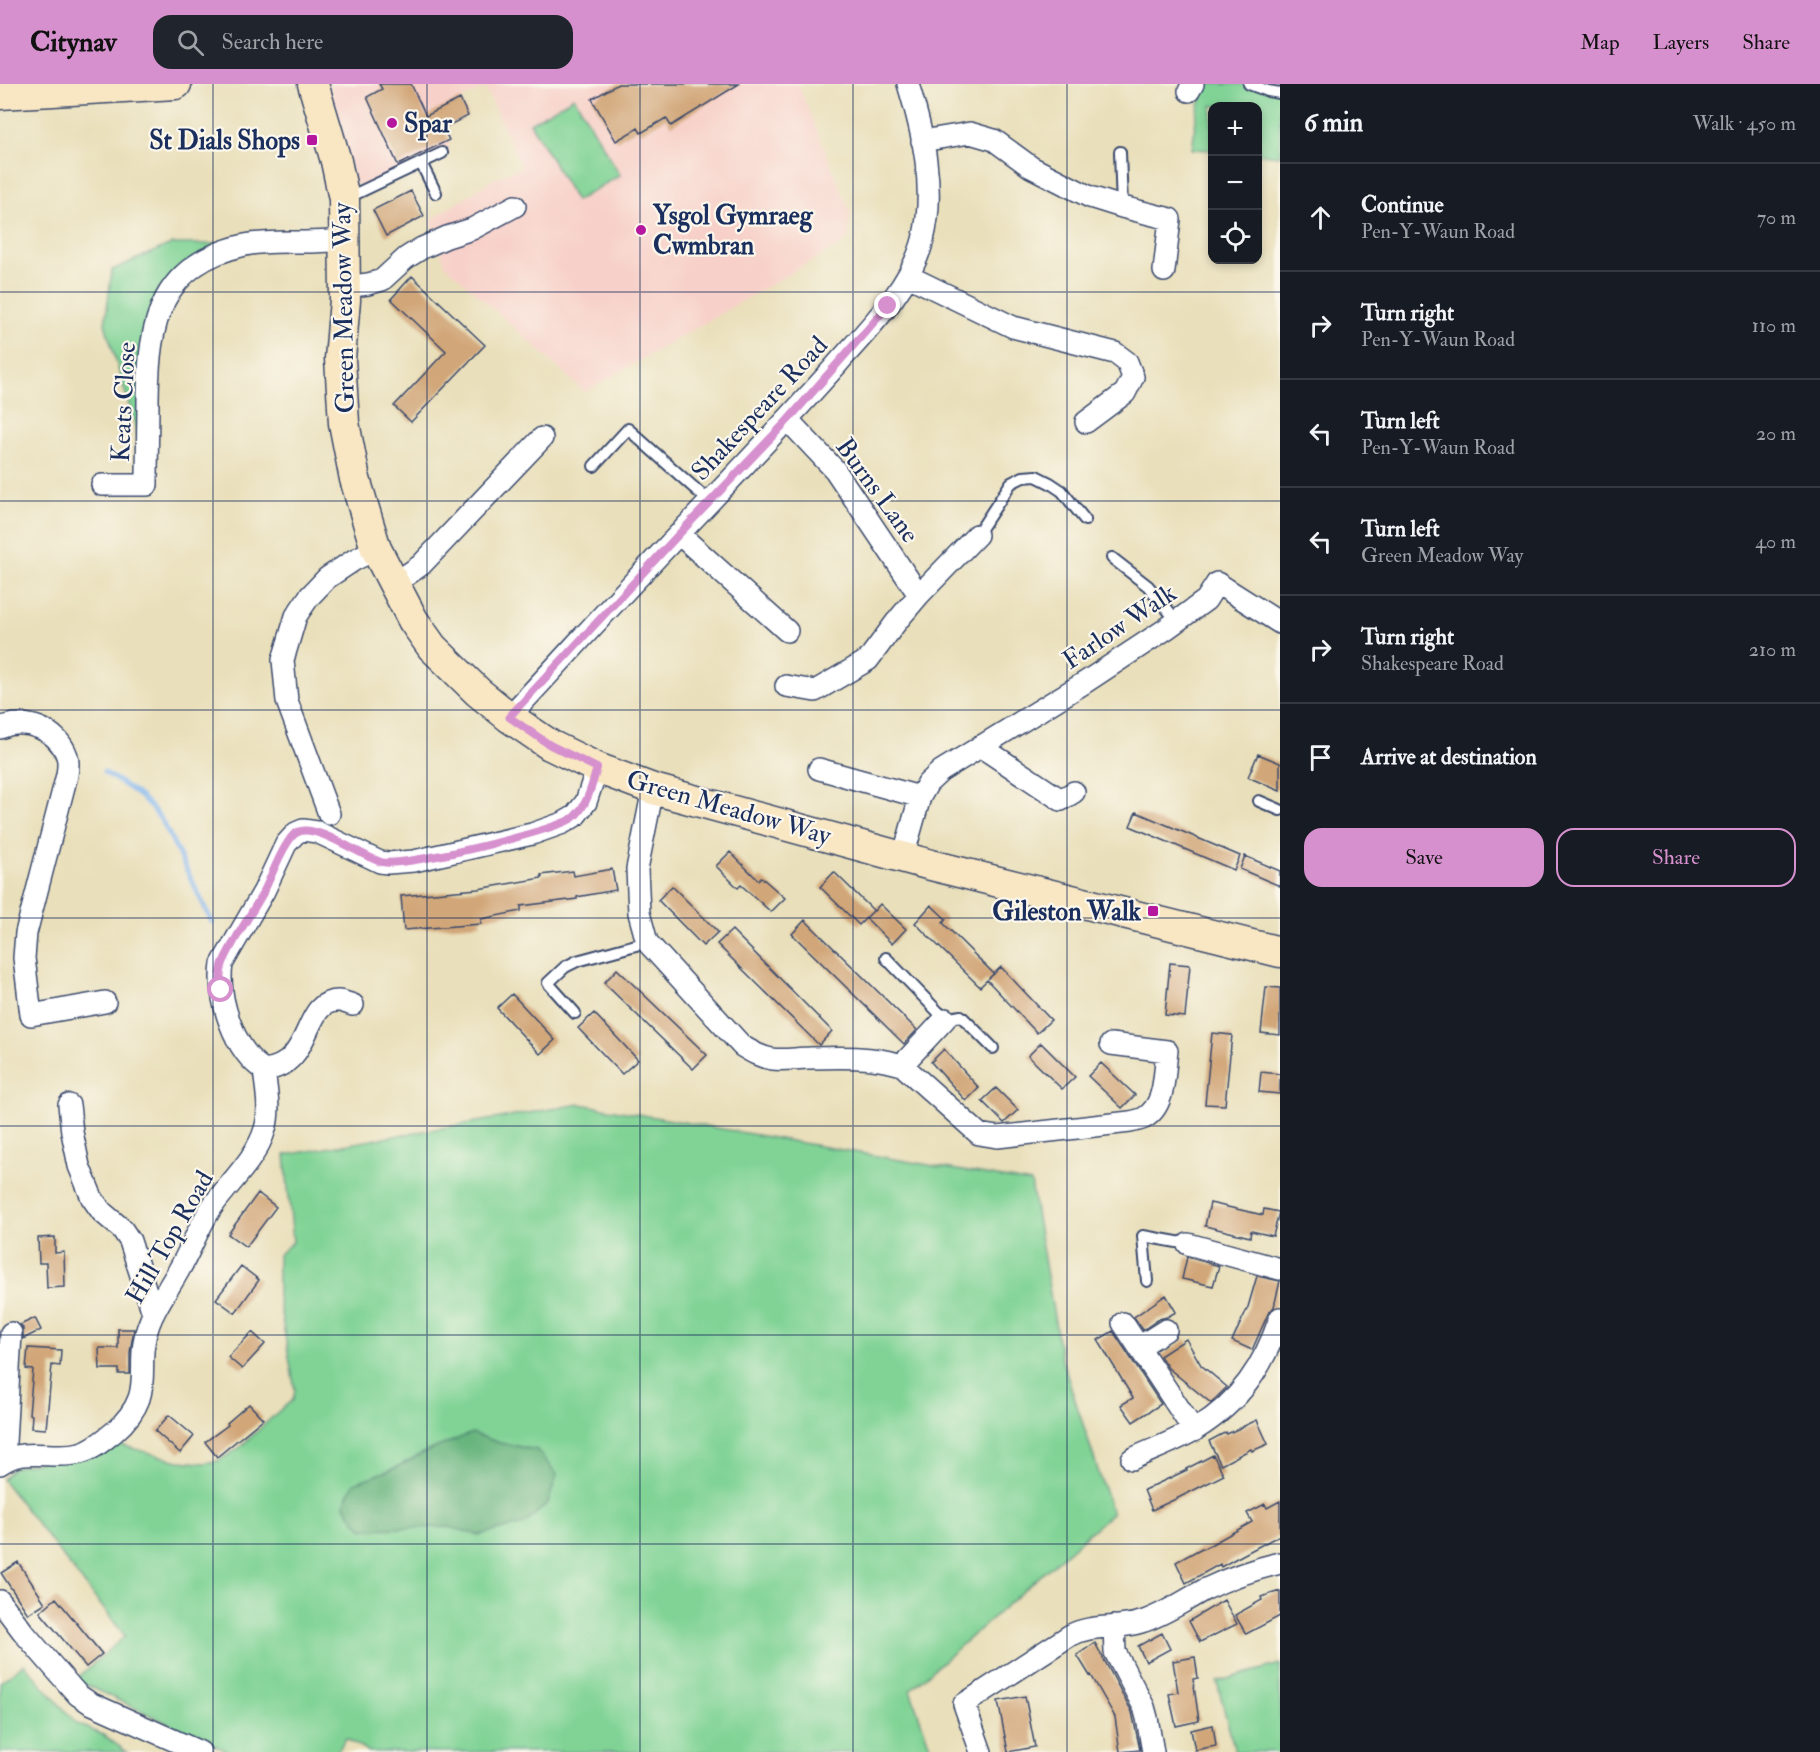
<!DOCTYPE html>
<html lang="en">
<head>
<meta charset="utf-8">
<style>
  :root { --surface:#171b24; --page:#20242c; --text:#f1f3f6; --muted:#9ea1a6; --line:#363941; --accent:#d690ce }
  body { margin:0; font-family:"IM FELL Double Pica",serif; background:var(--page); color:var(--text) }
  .controls { position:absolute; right:18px; top:18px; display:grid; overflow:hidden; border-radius:12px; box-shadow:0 3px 9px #0003 }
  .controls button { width:54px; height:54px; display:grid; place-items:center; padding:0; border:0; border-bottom:2px solid var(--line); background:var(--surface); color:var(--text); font:30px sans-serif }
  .stop { position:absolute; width:18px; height:18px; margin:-14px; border:4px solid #d690ce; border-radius:50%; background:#fff }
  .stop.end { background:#d690ce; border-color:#fff; box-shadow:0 2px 6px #0008 }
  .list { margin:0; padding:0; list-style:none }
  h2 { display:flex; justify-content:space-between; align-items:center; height:78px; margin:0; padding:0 24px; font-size:26px }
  h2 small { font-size:20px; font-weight:400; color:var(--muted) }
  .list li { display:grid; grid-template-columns:39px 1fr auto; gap:18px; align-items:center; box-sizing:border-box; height:108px; padding:0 24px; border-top:2px solid var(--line) }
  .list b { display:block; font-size:22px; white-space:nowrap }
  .list p { margin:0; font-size:20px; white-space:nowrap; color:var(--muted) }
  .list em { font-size:20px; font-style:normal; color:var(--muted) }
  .actions { display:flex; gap:12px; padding:18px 24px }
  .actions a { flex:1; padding:14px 0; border:2px solid var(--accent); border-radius:18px; text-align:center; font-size:21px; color:var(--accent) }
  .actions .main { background:var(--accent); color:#111 }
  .icon { flex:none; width:33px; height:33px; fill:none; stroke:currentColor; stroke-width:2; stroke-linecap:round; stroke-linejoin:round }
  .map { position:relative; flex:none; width:1280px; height:1668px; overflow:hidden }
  header { display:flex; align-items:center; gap:36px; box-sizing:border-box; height:84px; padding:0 30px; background:var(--accent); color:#111 }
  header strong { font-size:28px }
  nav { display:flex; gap:33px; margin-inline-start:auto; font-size:21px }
  .search { width:420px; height:54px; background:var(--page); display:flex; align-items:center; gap:15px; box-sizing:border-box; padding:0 21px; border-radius:18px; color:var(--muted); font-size:22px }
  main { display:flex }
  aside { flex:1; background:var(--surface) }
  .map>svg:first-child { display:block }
  .built { fill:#f7d1c9 }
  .green { fill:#80d395; stroke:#4e817a; stroke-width:1.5 }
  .forest { fill:#68b57e; stroke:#42726e; stroke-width:1.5 }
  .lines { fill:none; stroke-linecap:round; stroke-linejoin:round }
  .stream { stroke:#7fb4ed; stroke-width:5 }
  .building { fill:#d1a678 }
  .lane-casing { stroke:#3a496c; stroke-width:14 }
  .street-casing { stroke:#3a496c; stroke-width:24 }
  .secondary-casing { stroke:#3a496c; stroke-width:33 }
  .lane { stroke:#fff; stroke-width:10 }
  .street { stroke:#fff; stroke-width:21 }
  .secondary { stroke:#f9e7c3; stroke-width:30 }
  .route { stroke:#d690ce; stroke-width:8 }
  .grid { fill:none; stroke:#1b2f5e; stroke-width:1.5; stroke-opacity:0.55 }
  .poi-dot { fill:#b5179e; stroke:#fbf7ec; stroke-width:2 }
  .labels { text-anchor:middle; stroke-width:4.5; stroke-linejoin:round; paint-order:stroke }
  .poi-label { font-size:26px; font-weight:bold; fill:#1b2f5e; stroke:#fbf7ec; text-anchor:start }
  .street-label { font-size:26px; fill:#1b2f5e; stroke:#fbf7ec }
</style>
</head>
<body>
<header>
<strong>Citynav</strong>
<div class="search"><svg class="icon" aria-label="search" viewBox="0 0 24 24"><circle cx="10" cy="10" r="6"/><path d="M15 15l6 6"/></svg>Search here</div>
<nav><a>Map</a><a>Layers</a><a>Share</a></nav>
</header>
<main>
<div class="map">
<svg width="1280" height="1668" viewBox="0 0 1280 1668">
  <rect width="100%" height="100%" fill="#fbf7ec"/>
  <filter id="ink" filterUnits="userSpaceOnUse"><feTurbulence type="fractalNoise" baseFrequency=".0167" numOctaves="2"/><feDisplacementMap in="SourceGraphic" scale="12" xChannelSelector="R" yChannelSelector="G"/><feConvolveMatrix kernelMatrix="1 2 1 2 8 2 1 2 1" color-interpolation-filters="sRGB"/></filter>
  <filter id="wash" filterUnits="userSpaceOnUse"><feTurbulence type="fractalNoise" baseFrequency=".008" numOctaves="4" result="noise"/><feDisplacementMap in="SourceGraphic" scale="24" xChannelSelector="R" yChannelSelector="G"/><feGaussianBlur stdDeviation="1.35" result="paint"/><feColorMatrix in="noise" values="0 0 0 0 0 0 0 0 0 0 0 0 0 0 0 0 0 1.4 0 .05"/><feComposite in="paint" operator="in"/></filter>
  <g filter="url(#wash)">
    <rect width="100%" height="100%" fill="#e9dfba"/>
    <path class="built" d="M 331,0 L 798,0 L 850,128 L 848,156 L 585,308 L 445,181 L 431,136 L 492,96 L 521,83 L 486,4 L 461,15 L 468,32 L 444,44 L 449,56 L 449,68 L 372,107 L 357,101 L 353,96 L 330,6 Z"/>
    <path class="green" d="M 1206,0 L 1280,0 L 1280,72 L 1258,70 L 1258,22 L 1212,22 L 1212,66 L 1192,65 L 1197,28 Z
      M 574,13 L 620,91 L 576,117 L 530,39 Z
      M 171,160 L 219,160 L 173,195 L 138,351 L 105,240 L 112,186 Z
      M 580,1020 L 1031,1099 L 1061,1273 L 1112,1429 L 910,1606 L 932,1668 L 369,1668 L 346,1654 L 337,1668 L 229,1668 L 75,1596 L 125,1552 L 2,1395 L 13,1384 L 114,1359 L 178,1377 L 203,1379 L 218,1377 L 238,1365 L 280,1326 L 293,1316 L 295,1306 L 278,1213 L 278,1171 L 293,1158 L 285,1071 Z
      M 24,1580 L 76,1639 L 103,1651 L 127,1668 L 0,1668 L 0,1598 Z
      M 1280,1580 L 1280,1668 L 1235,1668 L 1217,1598 Z"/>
    <path class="forest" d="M 472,1349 L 500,1359 L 537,1366 L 557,1391 L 548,1419 L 524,1440 L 479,1451 L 449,1443 L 364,1445 L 354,1436 L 344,1420 L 354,1399 L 395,1384 L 425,1368 Z"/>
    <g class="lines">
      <path class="stream" d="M 104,688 C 130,705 148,714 165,742 L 212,838"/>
    </g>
    <g id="blocks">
      <path class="building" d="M 379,0 L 411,0 L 426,32 L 460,15 L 468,32 L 443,44 L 449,56 L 398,81 L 367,13 L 382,5 Z
        M 618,0 L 739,0 L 671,42 L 666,34 L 641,49 L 638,44 L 616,57 L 592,15 Z
        M 411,107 L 424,132 L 386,152 L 373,126 Z
        M 412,192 L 485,261 L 411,338 L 394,322 L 446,267 L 391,215 Z
        M 1258,670 L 1280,679 L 1280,707 L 1248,693 Z
        M 1136,728 L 1240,772 L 1234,786 L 1130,742 Z
        M 730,768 L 758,796 L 761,793 L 785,814 L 771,828 L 741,801 L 738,804 L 716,782 Z
        M 1245,772 L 1280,787 L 1280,802 L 1240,785 Z
        M 612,785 L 616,806 L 577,813 L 577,815 L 521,822 L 521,827 L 481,835 L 481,840 L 404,846 L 401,812 L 478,805 L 542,794 L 541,791 L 573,787 L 574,792 Z
        M 834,788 L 874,827 L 880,820 L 906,845 L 892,860 L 866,834 L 873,827 L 859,841 L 820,803 Z
        M 672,802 L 718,848 L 703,862 L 658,816 Z
        M 931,821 L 946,835 L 943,839 L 994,890 L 988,895 L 1001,883 L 1051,936 L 1037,949 L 987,896 L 980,903 L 915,839 Z
        M 805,836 L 917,946 L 904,960 L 792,850 Z
        M 732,846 L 832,947 L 819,961 L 717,860 Z
        M 1170,879 L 1190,881 L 1185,933 L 1165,931 Z
        M 617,885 L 707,971 L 693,985 L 604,899 Z
        M 1266,903 L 1280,904 L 1280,951 L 1261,949 Z
        M 512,910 L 555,956 L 540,970 L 497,924 Z
        M 594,929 L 638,976 L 622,990 L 578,944 Z
        M 1212,949 L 1232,951 L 1225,1021 L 1205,1020 Z
        M 1041,959 L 1075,993 L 1062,1005 L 1028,972 Z
        M 944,965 L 979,1004 L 966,1017 L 931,978 Z
        M 1101,979 L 1135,1011 L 1122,1024 L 1088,992 Z
        M 1261,988 L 1280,990 L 1280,1010 L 1259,1008 Z
        M 996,1004 L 1018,1026 L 1004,1039 L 982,1017 Z
        M 258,1109 L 276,1123 L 246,1163 L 228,1150 Z
        M 1210,1119 L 1263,1131 L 1264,1125 L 1279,1128 L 1273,1152 L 1251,1147 L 1250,1153 L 1205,1142 Z
        M 55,1153 L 55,1169 L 64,1168 L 65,1203 L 47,1204 L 46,1179 L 39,1179 L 38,1154 Z
        M 1187,1173 L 1219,1182 L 1213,1202 L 1182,1195 Z
        M 241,1182 L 259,1196 L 235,1229 L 216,1215 Z
        M 1257,1192 L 1280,1197 L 1274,1223 L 1268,1230 L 1252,1266 L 1232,1257 L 1248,1223 Z
        M 1166,1211 L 1176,1228 L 1167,1233 L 1159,1235 L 1143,1246 L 1134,1233 Z
        M 35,1234 L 41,1246 L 23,1255 L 23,1244 L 20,1241 Z
        M 118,1245 L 134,1245 L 130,1268 L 130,1290 L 119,1290 L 119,1285 L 100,1285 L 99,1264 L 118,1264 Z
        M 1113,1247 L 1161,1320 L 1133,1338 L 1121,1321 L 1133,1314 L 1098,1256 Z
        M 252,1248 L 265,1260 L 242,1285 L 228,1273 Z
        M 1186,1255 L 1201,1281 L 1227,1303 L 1211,1319 L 1168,1284 L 1160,1272 Z
        M 28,1264 L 61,1266 L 60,1282 L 52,1281 L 46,1345 L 31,1344 L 32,1331 L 29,1330 L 33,1286 L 26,1285 Z
        M 249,1320 L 263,1335 L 217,1373 L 205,1358 L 228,1341 L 227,1339 Z
        M 169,1331 L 194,1352 L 180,1369 L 155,1347 Z
        M 1257,1336 L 1268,1360 L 1252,1367 L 1251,1365 L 1221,1381 L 1209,1357 L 1226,1348 L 1227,1350 Z
        M 1213,1371 L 1224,1391 L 1180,1413 L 1152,1426 L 1144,1406 L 1187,1386 L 1186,1385 Z
        M 1280,1417 L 1280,1451 L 1235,1475 L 1221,1483 L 1220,1480 L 1186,1499 L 1176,1478 L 1202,1464 L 1203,1465 L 1252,1438 L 1247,1429 L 1265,1420 L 1267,1424 Z
        M 18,1478 L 45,1519 L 28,1530 L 1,1489 Z
        M 1280,1507 L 1280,1532 L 1246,1550 L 1235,1531 L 1262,1516 L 1261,1513 Z
        M 56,1514 L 102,1570 L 86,1583 L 40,1528 Z
        M 1224,1516 L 1237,1540 L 1200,1558 L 1189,1537 Z
        M 1162,1549 L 1170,1565 L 1146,1578 L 1138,1562 Z
        M 1095,1559 L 1132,1628 L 1140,1666 L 1120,1668 L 1115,1633 L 1091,1591 L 1090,1592 L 1077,1571 Z
        M 1195,1573 L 1198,1594 L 1193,1595 L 1199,1637 L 1176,1642 L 1169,1610 L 1178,1608 L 1173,1577 Z
        M 1025,1612 L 1035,1663 L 1008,1668 L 998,1617 Z
        M 1213,1641 L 1216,1662 L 1195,1666 L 1191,1646 Z"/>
    </g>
  </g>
  <g filter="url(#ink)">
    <use href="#blocks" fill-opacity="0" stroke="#3a496c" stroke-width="1.5"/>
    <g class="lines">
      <g class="lane-casing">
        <path id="lane" d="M 1249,0 L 1268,7 L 1280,9
          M 1120,68 L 1122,123
          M 421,79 L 436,109
          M 347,114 L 442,69
          M 594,382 L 628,345 L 710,418
          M 977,451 L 1011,399 L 1023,393 L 1036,392 L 1050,399 L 1062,407 L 1085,436
          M 1112,474 L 1148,502 L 1177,537
          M 1259,717 L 1280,726
          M 886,874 L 945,935 L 961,932 L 993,964
          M 575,929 L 548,899 L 565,883 L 577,877 L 647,858
          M 1147,1197 L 1143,1152 L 1188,1160"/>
      </g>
      <g class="street-casing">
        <path id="street" d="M 1189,7 L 1193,0
          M 922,57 L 970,49 L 994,56 L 1031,83 L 1090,113 L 1122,123 L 1170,135 L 1164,187
          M 908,192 L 1013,243 L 1115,269 L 1127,278 L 1133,293 L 1125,309 L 1086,338
          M 345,203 L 368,200 L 382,196 L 406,174 L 422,164 L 447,153 L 472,145 L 515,122
          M 102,401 L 147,401 C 147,372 148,343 148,314 C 149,237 160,180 245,161 C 264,157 285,158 304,158 C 318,158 332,157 346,156
          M 679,450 L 787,547
          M 394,500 L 421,481 L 542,354
          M 919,511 L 977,451
          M 786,602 L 815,607 L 868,576 L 897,537 L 919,511 L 835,386 L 788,336
          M 509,633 C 567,571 623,508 682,447 C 735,391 788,336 839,278 C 870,243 911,202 923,156 C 936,105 923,49 908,0
          M 0,644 C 24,633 58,645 67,672 C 69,678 68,685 67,691 L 26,849 L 24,874 L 31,931 L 105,918
          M 980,662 L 1061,716 L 1074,708
          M 819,685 L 920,713
          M 653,705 L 637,785 L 639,829 L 647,858 L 742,962 C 752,968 760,973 772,975 C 783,977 797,974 809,974 C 840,973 872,972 902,981 L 979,1050 L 997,1053 L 1130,1038 C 1135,1037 1140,1036 1144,1034 C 1166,1022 1164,989 1167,967 L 1111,960
          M 329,730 L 287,617 L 283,576 L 296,532 L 309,513 L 327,494 L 354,476 L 376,465
          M 903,773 L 920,713 L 928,699 L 941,687 L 1084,599 L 1166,545 L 1206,516 L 1217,499 L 1280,539
          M 902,981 L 945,935
          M 264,986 C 234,967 217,914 222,880 L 264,807 L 286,760 L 296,749 L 303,746 L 317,748 L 380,778 L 388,779 L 414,777 L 532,750 L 563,739 L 575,732 L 586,718 L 597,684
          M 264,986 C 315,981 301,915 339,917 C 343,917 349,920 353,921
          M 69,1021 L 72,1048 L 79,1082 L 92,1114 L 102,1128 L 122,1145 L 130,1157 L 153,1229
          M 1188,1160 L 1280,1185
          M 1123,1239 L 1194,1347
          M 1139,1263 L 1166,1246
          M 1132,1375 C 1153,1365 1176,1357 1196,1345 C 1240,1318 1264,1282 1280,1234
          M 4,1377 L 11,1249
          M 0,1380 C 23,1362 54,1376 80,1369 C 93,1366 104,1356 114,1348 C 160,1308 132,1284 149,1240 C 156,1220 170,1203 180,1184 C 192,1163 200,1139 214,1120 C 232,1096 257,1073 265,1045 C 271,1027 266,1004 264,986
          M 0,1517 L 24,1549 L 70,1602 L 78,1611 L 90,1619 L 200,1668
          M 1114,1542 L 1115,1568 L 1144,1623 L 1147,1634 L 1153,1668
          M 981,1668 L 964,1620 L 1069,1552 C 1092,1539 1117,1546 1141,1538 C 1164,1531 1185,1516 1206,1505 C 1229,1494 1255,1485 1280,1479"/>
      </g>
      <g class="secondary-casing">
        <path id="secondary" d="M 313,0 L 336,77 L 344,115 L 345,216 L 340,275 L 344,339 L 355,395 L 376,465 L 413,536 L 432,563 L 478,608 L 509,633 L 550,661 L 597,684 L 653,705 L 931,781 L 1280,868
          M 0,10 L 176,0"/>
      </g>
      <use href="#lane" class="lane"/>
      <use href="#street" class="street"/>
      <use href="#secondary" class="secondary"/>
    </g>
  </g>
  <g class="lines" filter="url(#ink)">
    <path class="route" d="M 221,906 C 220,897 220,887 223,879 C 234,854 251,831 264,807 C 272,791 278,773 288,758 C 291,753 295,748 301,747 C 319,742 361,772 381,778 C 402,784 557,747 574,733 C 588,721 592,700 597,684 L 550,661 L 509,633 L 679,450 L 788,336 L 888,222"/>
  </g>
  <path class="grid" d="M 213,0 L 213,1668M 427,0 L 427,1668M 640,0 L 640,1668M 853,0 L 853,1668M 1067,0 L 1067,1668M 0,208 L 1280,208M 0,417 L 1280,417M 0,626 L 1280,626M 0,834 L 1280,834M 0,1042 L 1280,1042M 0,1251 L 1280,1251M 0,1460 L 1280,1460"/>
  <g class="poi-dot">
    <circle cx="392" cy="39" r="6"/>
    <rect x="306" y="50" width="12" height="12" rx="3"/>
    <circle cx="641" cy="146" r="6"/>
    <rect x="1147" y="821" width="12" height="12" rx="3"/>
  </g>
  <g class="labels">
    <g class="poi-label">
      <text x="404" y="48">Spar</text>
      <text x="300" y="65" text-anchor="end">St Dials Shops</text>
      <text x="653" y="140">Ysgol Gymraeg<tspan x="653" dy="30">Cwmbran</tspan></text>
      <text x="1141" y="836" text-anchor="end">Gileston Walk</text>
    </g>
    <g class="street-label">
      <text transform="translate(343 224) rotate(-91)" y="9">Green Meadow Way</text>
      <text transform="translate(123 318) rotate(-87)" y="9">Keats Close</text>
      <text transform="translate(759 324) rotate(-47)" y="9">Shakespeare Road</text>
      <text transform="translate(878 406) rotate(54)" y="9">Burns Lane</text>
      <text transform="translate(1119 542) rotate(-34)" y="9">Farlow Walk</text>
      <text transform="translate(729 723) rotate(16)" y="9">Green Meadow Way</text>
      <text transform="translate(169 1153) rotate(-60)" y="9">Hill Top Road</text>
    </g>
  </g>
</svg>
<div class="controls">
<button>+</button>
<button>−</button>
<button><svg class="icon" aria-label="locate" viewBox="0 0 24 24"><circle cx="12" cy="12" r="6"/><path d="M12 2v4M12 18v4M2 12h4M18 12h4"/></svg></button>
</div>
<div class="stop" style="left:221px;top:906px"></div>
<div class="stop end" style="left:888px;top:222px"></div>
</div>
<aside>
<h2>6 min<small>Walk · 450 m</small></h2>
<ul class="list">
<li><svg class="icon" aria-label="ahead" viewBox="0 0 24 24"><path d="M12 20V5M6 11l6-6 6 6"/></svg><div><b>Continue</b><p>Pen-Y-Waun Road</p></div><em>70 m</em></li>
<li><svg class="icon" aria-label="right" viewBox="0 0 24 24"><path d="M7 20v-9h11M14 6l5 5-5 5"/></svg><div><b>Turn right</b><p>Pen-Y-Waun Road</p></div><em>110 m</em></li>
<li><svg class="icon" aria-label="left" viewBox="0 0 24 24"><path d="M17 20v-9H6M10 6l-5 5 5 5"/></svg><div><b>Turn left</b><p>Pen-Y-Waun Road</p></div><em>20 m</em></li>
<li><svg class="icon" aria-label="left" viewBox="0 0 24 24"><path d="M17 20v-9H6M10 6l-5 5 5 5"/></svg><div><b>Turn left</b><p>Green Meadow Way</p></div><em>40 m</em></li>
<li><svg class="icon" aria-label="right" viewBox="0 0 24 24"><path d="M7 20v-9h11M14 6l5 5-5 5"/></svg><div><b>Turn right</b><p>Shakespeare Road</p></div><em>210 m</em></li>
<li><svg class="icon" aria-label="arrive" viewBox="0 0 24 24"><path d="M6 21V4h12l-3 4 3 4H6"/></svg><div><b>Arrive at destination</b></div></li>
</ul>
<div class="actions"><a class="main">Save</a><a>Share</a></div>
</aside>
</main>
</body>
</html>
